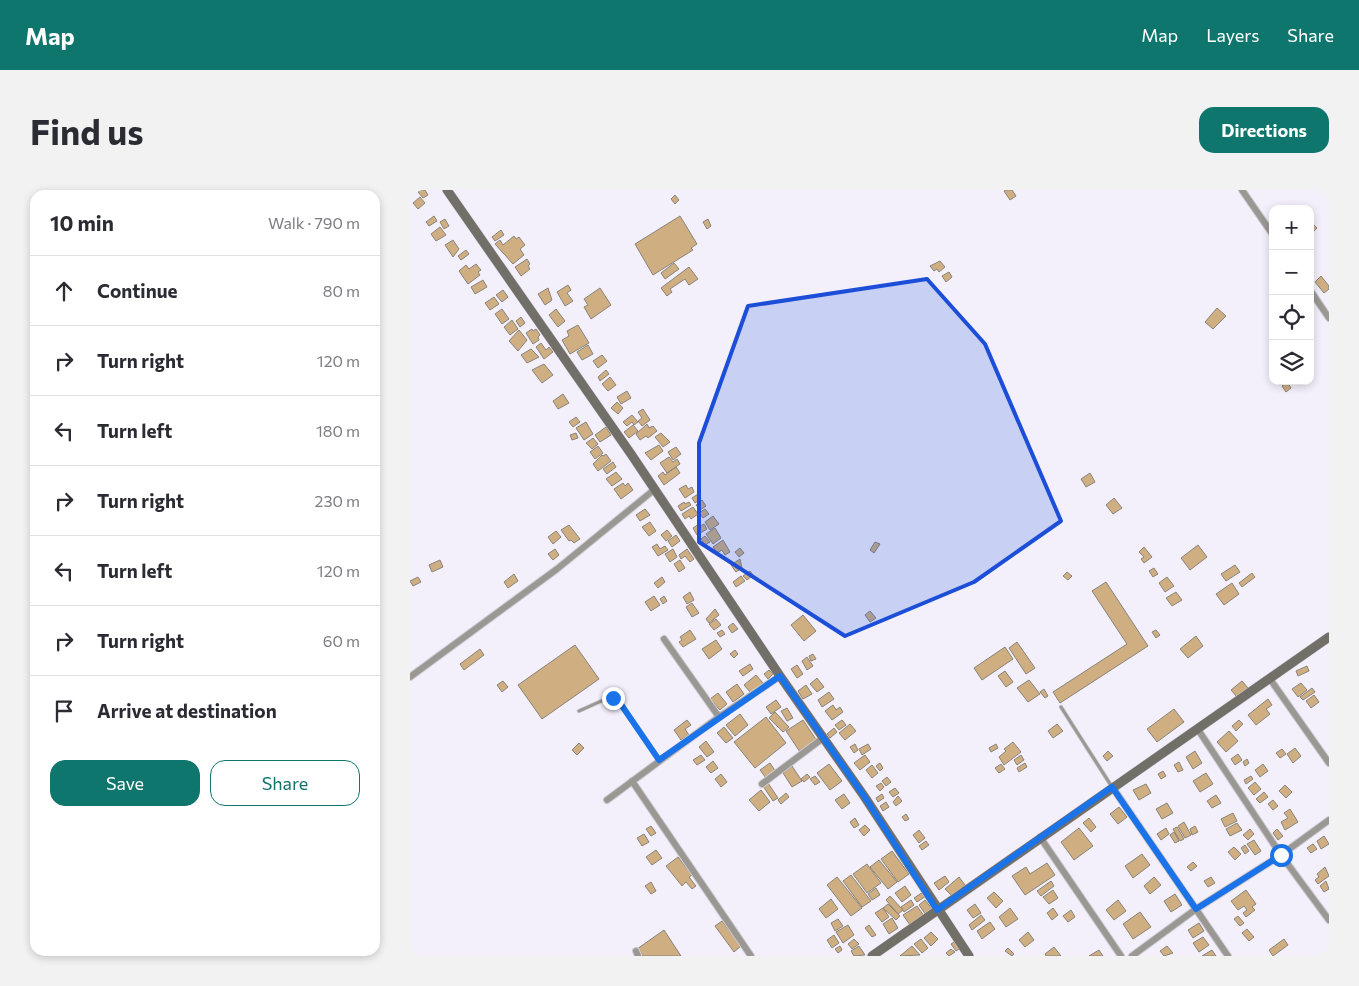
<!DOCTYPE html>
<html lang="en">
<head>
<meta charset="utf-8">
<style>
  :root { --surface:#fff; --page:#f2f2f3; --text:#2b2b33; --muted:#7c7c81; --line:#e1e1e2; --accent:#0f766e }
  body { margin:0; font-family:Commissioner,sans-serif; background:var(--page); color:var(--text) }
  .controls { position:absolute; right:15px; top:15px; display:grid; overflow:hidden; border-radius:10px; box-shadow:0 2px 8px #0003 }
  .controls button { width:45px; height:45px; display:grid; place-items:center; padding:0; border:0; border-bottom:1px solid var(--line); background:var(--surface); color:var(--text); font:25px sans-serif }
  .stop { position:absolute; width:15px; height:15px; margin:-11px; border:4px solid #1a73e8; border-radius:50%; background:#fff }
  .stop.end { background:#1a73e8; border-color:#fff; box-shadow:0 1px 5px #0008 }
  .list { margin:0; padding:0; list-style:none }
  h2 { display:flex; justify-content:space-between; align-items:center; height:65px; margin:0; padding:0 20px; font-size:21px }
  h2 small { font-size:16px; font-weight:400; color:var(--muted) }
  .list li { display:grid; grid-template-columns:32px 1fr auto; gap:15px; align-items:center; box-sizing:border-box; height:70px; padding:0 20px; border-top:1px solid var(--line) }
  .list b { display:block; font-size:19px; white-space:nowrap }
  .list em { font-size:16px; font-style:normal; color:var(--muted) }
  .actions { display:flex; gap:10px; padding:15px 20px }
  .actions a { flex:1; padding:11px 0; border:1px solid var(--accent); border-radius:15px; text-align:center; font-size:18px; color:var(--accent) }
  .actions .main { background:var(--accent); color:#fff }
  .icon { flex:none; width:28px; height:28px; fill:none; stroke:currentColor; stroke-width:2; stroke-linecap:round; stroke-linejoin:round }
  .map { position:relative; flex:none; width:919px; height:766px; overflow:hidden; border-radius:15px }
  header { display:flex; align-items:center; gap:30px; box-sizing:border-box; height:70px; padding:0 25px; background:var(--accent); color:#fff }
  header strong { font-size:24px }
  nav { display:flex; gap:28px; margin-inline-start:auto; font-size:18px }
  .intro { display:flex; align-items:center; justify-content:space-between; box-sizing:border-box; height:120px; padding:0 30px }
  h1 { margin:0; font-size:35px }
  .button { padding:12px 22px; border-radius:15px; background:var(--accent); color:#fff; font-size:18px; font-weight:700 }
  main { display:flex; gap:30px; padding:0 30px }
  aside { flex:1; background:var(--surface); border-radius:15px; box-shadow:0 2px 8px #0003 }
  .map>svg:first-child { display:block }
  .building { fill:#cfaf82; stroke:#89837a }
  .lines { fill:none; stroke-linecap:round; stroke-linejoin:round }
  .lane-casing { stroke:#cdcbd4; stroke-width:4.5 }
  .street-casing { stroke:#cdcbd4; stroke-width:8 }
  .secondary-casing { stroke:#cdcbd4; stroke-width:10 }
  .lane { stroke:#9b9894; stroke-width:3 }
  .street { stroke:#9b9894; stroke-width:6 }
  .secondary { stroke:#726e68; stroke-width:9 }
  .route { stroke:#1a73e8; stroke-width:6 }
  .marked { fill:#1d4ed8; fill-opacity:0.2; stroke:#1d4ed8; stroke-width:4; stroke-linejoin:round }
</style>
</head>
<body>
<header>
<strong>Map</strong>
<nav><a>Map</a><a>Layers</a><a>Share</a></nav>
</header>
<div class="intro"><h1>Find us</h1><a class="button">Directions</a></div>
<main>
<aside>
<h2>10 min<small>Walk · 790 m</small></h2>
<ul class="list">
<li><svg class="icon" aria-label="ahead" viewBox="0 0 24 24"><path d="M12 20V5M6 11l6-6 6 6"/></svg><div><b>Continue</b></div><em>80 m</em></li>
<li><svg class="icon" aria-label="right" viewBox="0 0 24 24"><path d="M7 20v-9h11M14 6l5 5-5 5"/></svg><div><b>Turn right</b></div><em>120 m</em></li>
<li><svg class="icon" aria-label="left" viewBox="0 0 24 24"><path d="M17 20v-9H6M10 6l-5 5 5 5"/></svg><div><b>Turn left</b></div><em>180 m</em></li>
<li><svg class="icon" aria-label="right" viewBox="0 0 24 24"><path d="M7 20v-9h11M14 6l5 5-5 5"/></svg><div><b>Turn right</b></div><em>230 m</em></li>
<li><svg class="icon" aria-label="left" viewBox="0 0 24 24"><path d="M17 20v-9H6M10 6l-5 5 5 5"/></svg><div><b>Turn left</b></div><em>120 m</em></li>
<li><svg class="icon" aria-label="right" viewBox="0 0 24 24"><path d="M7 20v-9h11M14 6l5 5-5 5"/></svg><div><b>Turn right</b></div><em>60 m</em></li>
<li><svg class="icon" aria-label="arrive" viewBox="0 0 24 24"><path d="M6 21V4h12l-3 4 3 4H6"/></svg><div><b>Arrive at destination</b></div></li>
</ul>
<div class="actions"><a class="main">Save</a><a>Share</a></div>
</aside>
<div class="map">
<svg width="919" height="766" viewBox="0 0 919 766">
  <rect width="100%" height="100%" fill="#f3f0fb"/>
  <path class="building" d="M 10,0 L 15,0 L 18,5 L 13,8 L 8,2 Z
    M 596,0 L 602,0 L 606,6 L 600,10 L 594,1 Z
    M 265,5 L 269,10 L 265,14 L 261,9 Z
    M 10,7 L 15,13 L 8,19 L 3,13 Z
    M 24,26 L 27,31 L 19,36 L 16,32 Z
    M 270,26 L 287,54 L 281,58 L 283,60 L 243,85 L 225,54 Z
    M 35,29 L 39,36 L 34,39 L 30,32 Z
    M 298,29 L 301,36 L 297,39 L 293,32 Z
    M 900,31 L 907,38 L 900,45 Z
    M 30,37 L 36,45 L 26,51 L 21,44 Z
    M 91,40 L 94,45 L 85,51 L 82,47 Z
    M 104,46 L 106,49 L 109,47 L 115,55 L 110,59 L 114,65 L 103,74 L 85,54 L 90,50 L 93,55 Z
    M 43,50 L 49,59 L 43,67 L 35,55 Z
    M 56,60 L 59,64 L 51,70 L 48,66 Z
    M 117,69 L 120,74 L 118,76 L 120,79 L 111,86 L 105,77 Z
    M 530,71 L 535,77 L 529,82 L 527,79 L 524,81 L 520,76 Z
    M 264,73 L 269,79 L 255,89 L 251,83 Z
    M 66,74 L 71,80 L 68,82 L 70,85 L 58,94 L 49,81 L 56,75 L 59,79 Z
    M 279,77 L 288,89 L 279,95 L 275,89 L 260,99 L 262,102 L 257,106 L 251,98 Z
    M 539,82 L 542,87 L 536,92 L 532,86 Z
    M 911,86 L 919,96 L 919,99 L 914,103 L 905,92 Z
    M 73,90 L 77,97 L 65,104 L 61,97 Z
    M 158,95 L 161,100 L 157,103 L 163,111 L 155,116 L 147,102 Z
    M 138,98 L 142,110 L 135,115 L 128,104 Z
    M 190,98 L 201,115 L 181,129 L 174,117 L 178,115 L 174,109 Z
    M 93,100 L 98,107 L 92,112 L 86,105 Z
    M 84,107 L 89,114 L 80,120 L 75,113 Z
    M 807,118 L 816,126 L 803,139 L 795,132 Z
    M 92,119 L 99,129 L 92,134 L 85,124 Z
    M 146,119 L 155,131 L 148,137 L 139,125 Z
    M 111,127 L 115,133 L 110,137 L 106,131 Z
    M 102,130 L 108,139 L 100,145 L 94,137 Z
    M 168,135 L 179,153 L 160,164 L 152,150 L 159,146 L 157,141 Z
    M 122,139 L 123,141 L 126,139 L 130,145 L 128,147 L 129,150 L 123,154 L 116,143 Z
    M 109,140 L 117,150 L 108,161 L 99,151 Z
    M 131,153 L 136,160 L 139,157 L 143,162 L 134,169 L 126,157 Z
    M 178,155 L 183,164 L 172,170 L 167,162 Z
    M 121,159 L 129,167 L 117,173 L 111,165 Z
    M 192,165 L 197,171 L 188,178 L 183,171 Z
    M 134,174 L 143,185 L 132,193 L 122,180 Z
    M 196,180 L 199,184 L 190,191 L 188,187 Z
    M 200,187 L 206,195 L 198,201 L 192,194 Z
    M 877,192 L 881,198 L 876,202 L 872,196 Z
    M 217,201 L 221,208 L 211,214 L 207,207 Z
    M 153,204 L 159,213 L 148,219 L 143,211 Z
    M 207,212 L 213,218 L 208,224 L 201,218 Z
    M 233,219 L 240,230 L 232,236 L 228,231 L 232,228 L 228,222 Z
    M 222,225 L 228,232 L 224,235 L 222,232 L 217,236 L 213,232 Z
    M 166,227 L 170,232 L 163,237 L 159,232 Z
    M 176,232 L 183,244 L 174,250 L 166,238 Z
    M 237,234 L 239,238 L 243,236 L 247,241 L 238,248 L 236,246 L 230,250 L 226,244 Z
    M 223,235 L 228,241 L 219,248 L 214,242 Z
    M 196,237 L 201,245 L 190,252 L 185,245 Z
    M 166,243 L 168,248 L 162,250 L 160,245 Z
    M 251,243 L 260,252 L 253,257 L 245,247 Z
    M 183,248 L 188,254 L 182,259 L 176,253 Z
    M 249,255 L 253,261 L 241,270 L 235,263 Z
    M 188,256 L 193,263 L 185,269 L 180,262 Z
    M 266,257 L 271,264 L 263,270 L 258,262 Z
    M 196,264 L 201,271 L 188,281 L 183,274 L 192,265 L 193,266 Z
    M 259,267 L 263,272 L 267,269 L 270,274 L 257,283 L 250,273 Z
    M 203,272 L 206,277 L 197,284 L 193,279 Z
    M 266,277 L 270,283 L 254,295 L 248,286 L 253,282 L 255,285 Z
    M 206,282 L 212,289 L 202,296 L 196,289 Z
    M 680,283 L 685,292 L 676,297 L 671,289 Z
    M 213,293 L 215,296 L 218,293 L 223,300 L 211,309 L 204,299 Z
    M 276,295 L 278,299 L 282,297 L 284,302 L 275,308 L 269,299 Z
    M 288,304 L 291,309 L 285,313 L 282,308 Z
    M 704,308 L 712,318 L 703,324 L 696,315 Z
    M 292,310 L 296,316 L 290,320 L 286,315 Z
    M 274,312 L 275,314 L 279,312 L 281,315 L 271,321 L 268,316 Z
    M 283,317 L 288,324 L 281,329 L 279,326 L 275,329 L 272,324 Z
    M 235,319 L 240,325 L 230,331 L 226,325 Z
    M 295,319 L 299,324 L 293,328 L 289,323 Z
    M 303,326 L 309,334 L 300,340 L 295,332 Z
    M 240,332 L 246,341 L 239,346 L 232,337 Z
    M 289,334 L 290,336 L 294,334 L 297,339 L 287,345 L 283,338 Z
    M 159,335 L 170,349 L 164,353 L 161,350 L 159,351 L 151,340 Z
    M 305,338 L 311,348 L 303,354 L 296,344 Z
    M 257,340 L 262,346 L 256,351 L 251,345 Z
    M 146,341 L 151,347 L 143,354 L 138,347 Z
    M 266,345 L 270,351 L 262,357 L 258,351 Z
    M 295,346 L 300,352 L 295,355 L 291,349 Z
    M 313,350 L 320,362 L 315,365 L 312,360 L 307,363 L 303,357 Z
    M 465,352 L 470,354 L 464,363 L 460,360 Z
    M 247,354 L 250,359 L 255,356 L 258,360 L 248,366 L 242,357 Z
    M 788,355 L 797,367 L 780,380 L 771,368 Z
    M 734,357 L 742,367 L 734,373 L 731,369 L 734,367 L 729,362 Z
    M 330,358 L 334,363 L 329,367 L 325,362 Z
    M 145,359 L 149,365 L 143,370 L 138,364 Z
    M 263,359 L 267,367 L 260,372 L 255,364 Z
    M 277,359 L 284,369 L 280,372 L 275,366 L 271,369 L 269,365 Z
    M 330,369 L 332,378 L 326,382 L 321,375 Z
    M 30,370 L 33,377 L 22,382 L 19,375 Z
    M 270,370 L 275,378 L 269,382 L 264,374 Z
    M 825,375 L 830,382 L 816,391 L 811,384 Z
    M 744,378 L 748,384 L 743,387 L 739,381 Z
    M 340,381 L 343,385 L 337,390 L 333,386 Z
    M 657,382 L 662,386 L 658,390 L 653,386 Z
    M 842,383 L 845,387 L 832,397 L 829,393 Z
    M 104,384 L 108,391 L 98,398 L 94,392 Z
    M 331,386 L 335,391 L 326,397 L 323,392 Z
    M 8,387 L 11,392 L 3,396 L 0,391 Z
    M 252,387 L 255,392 L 248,398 L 244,393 Z
    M 757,387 L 764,396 L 755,402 L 749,393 Z
    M 696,392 L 738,456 L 650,513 L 643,502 L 717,454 L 682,401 Z
    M 822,393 L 829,404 L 814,415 L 806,404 Z
    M 280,402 L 284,410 L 277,414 L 273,407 Z
    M 766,402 L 772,410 L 762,416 L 756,408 Z
    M 244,406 L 250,415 L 241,421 L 235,412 Z
    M 254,406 L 257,411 L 253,414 L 250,409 Z
    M 282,413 L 289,423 L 282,427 L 276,417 Z
    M 305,419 L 309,425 L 299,433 L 296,429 Z
    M 460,421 L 466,428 L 460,432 L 455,425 Z
    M 393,425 L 406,441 L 394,451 L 381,435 Z
    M 306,429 L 311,435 L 304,440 L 299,434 Z
    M 323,433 L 328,439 L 322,443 L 318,437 Z
    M 280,440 L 286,449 L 273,457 L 269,452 L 272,450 L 270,447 Z
    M 312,440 L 315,444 L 310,447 L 307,443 Z
    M 746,440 L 750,445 L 746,448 L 742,442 Z
    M 786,446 L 793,456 L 778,468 L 770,459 Z
    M 306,450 L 312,459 L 299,469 L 292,459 Z
    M 607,452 L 625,478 L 616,484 L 599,458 Z
    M 165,455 L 189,489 L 132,529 L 108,495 Z
    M 595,457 L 603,469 L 572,490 L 564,478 Z
    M 70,459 L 74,465 L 54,480 L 50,474 Z
    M 325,460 L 328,464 L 324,468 L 320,464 Z
    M 403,464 L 406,469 L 401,471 L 399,466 Z
    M 397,467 L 403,476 L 397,480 L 392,471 Z
    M 340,474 L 343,479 L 333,486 L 329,481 Z
    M 387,475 L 393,484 L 387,488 L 381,479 Z
    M 897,476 L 899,481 L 888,486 L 886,481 Z
    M 359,480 L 363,484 L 358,489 L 354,484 Z
    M 595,481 L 603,492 L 596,497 L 588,486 Z
    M 346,485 L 353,493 L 341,503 L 334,495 Z
    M 407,488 L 414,497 L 407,502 L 400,494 Z
    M 619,490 L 630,504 L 618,512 L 607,498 Z
    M 93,491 L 98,497 L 92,502 L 87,495 Z
    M 832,491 L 838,498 L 827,507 L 821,500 Z
    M 891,493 L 897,500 L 888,507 L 882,499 Z
    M 327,494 L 334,504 L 323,512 L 316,502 Z
    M 396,495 L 402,504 L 393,509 L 388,501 Z
    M 902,498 L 905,502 L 893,510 L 890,507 Z
    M 634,499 L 638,506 L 635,508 L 630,502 Z
    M 419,502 L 424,509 L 412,517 L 408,510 Z
    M 308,503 L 317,514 L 310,520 L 300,509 Z
    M 904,505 L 909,512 L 901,518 L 896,511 Z
    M 858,509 L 862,515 L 856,519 L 860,524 L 846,535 L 838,525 Z
    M 366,510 L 371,517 L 361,524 L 356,517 Z
    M 423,515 L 426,520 L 430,517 L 433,522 L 422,530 L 415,521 Z
    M 377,518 L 383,528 L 377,531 L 371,521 Z
    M 764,519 L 774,532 L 747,552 L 737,539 Z
    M 365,522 L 379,537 L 373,542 L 359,528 Z
    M 330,524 L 338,535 L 325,546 L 316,535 Z
    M 356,527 L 376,553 L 345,578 L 324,552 Z
    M 277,530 L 281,535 L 275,539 L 279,545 L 271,550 L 264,540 Z
    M 393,530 L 407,551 L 390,562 L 376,541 Z
    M 432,530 L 436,535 L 429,540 L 425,535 Z
    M 829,530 L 833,534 L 826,541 L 822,536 Z
    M 440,534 L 446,541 L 435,550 L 429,543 Z
    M 647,534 L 653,541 L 643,548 L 638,541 Z
    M 314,537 L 323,548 L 316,553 L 307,543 Z
    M 424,538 L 427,542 L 420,548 L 417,544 Z
    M 819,541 L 828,551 L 816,562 L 807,552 Z
    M 296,551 L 304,562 L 297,567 L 289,557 Z
    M 603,552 L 611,562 L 594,575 L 589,567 L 596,561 L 594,559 Z
    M 169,553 L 174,558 L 167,565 L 162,560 Z
    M 445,554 L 448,560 L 444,563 L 440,557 Z
    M 458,554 L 461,559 L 452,565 L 449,559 Z
    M 586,554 L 588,558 L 581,562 L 579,558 Z
    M 885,558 L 891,566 L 883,573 L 877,564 Z
    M 872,559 L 876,564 L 870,568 L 866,563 Z
    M 698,561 L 703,566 L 697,571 L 693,566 Z
    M 785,561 L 792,573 L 783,579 L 776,567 Z
    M 828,564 L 832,570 L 825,575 L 821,569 Z
    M 291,565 L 295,570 L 287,575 L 283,570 Z
    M 455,565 L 460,572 L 450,580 L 444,573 Z
    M 611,565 L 614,570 L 607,575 L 604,570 Z
    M 837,569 L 839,573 L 835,576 L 833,572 Z
    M 303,571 L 308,578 L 301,583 L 296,577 Z
    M 769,572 L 773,580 L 768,582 L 764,575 Z
    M 360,573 L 366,582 L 356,588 L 350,580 Z
    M 470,573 L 473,578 L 470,581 L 466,576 Z
    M 615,573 L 617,577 L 609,582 L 607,578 Z
    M 419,574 L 432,591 L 420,600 L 407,583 Z
    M 591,574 L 595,579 L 589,583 L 585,578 Z
    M 853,574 L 858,581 L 850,587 L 845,580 Z
    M 462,575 L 468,583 L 462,588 L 456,580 Z
    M 382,576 L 392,591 L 382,597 L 373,583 Z
    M 753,581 L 756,586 L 751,589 L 748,584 Z
    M 796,583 L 803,594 L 790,602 L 783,591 Z
    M 311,584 L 317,592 L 311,597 L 305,589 Z
    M 397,584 L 400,587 L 394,592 L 391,589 Z
    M 405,586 L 410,592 L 405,595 L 400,589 Z
    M 841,586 L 843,589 L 836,594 L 834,590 Z
    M 477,587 L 481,592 L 476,596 L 472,591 Z
    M 845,592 L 851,599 L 844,605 L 838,598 Z
    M 358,593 L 368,608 L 363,611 L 353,596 Z
    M 471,593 L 474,597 L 470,601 L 466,596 Z
    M 736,594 L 741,603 L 729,610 L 723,600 Z
    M 875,595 L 882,602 L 876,608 L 869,601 Z
    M 485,598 L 489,603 L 483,607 L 479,602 Z
    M 351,600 L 360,612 L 349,621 L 339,610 Z
    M 854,602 L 858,607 L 850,613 L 846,609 Z
    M 376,603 L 379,607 L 371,614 L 368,610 Z
    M 434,604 L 440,613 L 432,619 L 425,610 Z
    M 472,604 L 474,608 L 468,612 L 466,608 Z
    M 806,605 L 811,613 L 802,618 L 797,611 Z
    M 488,606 L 492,611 L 486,616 L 483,612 Z
    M 863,610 L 868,616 L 863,620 L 858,614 Z
    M 476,612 L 479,617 L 473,621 L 470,616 Z
    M 757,613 L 763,623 L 752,629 L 746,619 Z
    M 709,617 L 717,627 L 708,634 L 700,624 Z
    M 880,619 L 888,632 L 875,640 L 871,632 L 878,628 L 874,623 Z
    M 823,623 L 827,631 L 815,637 L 811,629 Z
    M 496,624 L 499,629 L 495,631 L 492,627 Z
    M 445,628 L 449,635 L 444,638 L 440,632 Z
    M 679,628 L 686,637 L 681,642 L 673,633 Z
    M 774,632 L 781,645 L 775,648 L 768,636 Z
    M 827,633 L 832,640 L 820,646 L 816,639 Z
    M 455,635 L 460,640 L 454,646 L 449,640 Z
    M 241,636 L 246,643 L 241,646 L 236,639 Z
    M 785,636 L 788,642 L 782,645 L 780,639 Z
    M 767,637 L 774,649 L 770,651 L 763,639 Z
    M 669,638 L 683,656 L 664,670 L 651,652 Z
    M 756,638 L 759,644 L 751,650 L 747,644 Z
    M 840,639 L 844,644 L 838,650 L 833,645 Z
    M 867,639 L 873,646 L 868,650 L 863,643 Z
    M 509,640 L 515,648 L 509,653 L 503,645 Z
    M 764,642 L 769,651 L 765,653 L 760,645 Z
    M 234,644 L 239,652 L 232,656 L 227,648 Z
    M 914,646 L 919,654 L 911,659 L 907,651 Z
    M 844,650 L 851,661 L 845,665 L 837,654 Z
    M 516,651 L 519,655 L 512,660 L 509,656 Z
    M 903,654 L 907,659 L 901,663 L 897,658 Z
    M 835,655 L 839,661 L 835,664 L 831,658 Z
    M 824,657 L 831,664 L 825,670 L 818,662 Z
    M 246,660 L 252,668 L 242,675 L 236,667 Z
    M 482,661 L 499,684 L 488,692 L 471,669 Z
    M 732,664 L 740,675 L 723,688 L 715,676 Z
    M 268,667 L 282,685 L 279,687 L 286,696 L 282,699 L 276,692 L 272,696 L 256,676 Z
    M 469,670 L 487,692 L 478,699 L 460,677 Z
    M 783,672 L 787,676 L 781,681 L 777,677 Z
    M 637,673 L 645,685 L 615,705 L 602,686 L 616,677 L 620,684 Z
    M 457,674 L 471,693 L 457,703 L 443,684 Z
    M 915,677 L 919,686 L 908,694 L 905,690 L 909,687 L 907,684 Z
    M 441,685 L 461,711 L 452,717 L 433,691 Z
    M 535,686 L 539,692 L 529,700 L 524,693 Z
    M 427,687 L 452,718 L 441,726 L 417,695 Z
    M 549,687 L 555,695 L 542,706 L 535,699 Z
    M 744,687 L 751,695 L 740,704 L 734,696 Z
    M 801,687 L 805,693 L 798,697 L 794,691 Z
    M 641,691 L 644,696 L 631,706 L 627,701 Z
    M 916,691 L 919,699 L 914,702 L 910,696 Z
    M 241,692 L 246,701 L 241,704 L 235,696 Z
    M 495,696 L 501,705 L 492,712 L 485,703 Z
    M 466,698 L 470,705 L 462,710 L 458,704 Z
    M 643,700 L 648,708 L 639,714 L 633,707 Z
    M 836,700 L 846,714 L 842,717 L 845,720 L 836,727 L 833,723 L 837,720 L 834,716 L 828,720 L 821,711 Z
    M 513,702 L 516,706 L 507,712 L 504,708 Z
    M 584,702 L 593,711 L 586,718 L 577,708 Z
    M 765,704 L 772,715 L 761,722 L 754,711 Z
    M 480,706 L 493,720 L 488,724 L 476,710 Z
    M 421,709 L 428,719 L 416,728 L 409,719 Z
    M 501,710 L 504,715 L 494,722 L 491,717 Z
    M 515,710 L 523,720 L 516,725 L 509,715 Z
    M 708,710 L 716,721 L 704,730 L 696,720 Z
    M 478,714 L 490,726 L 486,730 L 473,718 Z
    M 565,714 L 571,723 L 563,728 L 557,720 Z
    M 507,716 L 514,726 L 500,735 L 493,725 Z
    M 473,718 L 479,727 L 472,732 L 465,723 Z
    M 600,718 L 608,729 L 596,737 L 589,727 Z
    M 643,718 L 648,725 L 642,730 L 637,723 Z
    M 661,720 L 665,727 L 658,732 L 653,726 Z
    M 730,722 L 741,737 L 723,749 L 713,734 Z
    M 571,725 L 575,730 L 562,740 L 559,735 Z
    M 828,726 L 834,733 L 830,736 L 824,729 Z
    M 482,728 L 488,738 L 479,744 L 473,734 Z
    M 428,729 L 433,736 L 425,741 L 421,733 Z
    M 312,731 L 331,756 L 324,762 L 305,736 Z
    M 580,732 L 585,739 L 572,749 L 567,741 Z
    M 789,733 L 794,741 L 783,748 L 778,740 Z
    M 438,735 L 444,745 L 433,753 L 426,742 Z
    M 459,735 L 466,745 L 462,747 L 455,738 Z
    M 837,739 L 844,747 L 839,751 L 832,743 Z
    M 254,740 L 271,766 L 232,766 L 227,759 Z
    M 521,742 L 528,749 L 521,756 L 514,748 Z
    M 618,742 L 624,750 L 615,757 L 609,750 Z
    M 424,745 L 429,753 L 422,758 L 417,750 Z
    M 793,747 L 799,755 L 789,762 L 783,753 Z
    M 444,749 L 449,754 L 442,759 L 438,754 Z
    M 511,749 L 518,758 L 512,763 L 504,754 Z
    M 874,749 L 878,755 L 863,766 L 859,760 Z
    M 547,750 L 552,757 L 546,761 L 541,754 Z
    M 430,756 L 432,760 L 428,763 L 425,759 Z
    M 449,756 L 455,765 L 444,766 L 441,761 Z
    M 502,756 L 510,765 L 490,766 Z
    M 757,756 L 763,763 L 754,766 L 750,761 Z
    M 644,757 L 651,766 L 636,766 L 635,764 Z
    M 598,758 L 604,764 L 602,766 L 595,761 Z
    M 541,759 L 545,762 L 539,766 L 536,763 Z
    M 689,760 L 693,766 L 679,766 Z
    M 802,760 L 806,766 L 792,766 Z"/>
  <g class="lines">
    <g class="lane-casing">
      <path id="lane" d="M 651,517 L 702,597
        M 169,521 L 198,508 L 208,509 L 249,570"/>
    </g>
    <g class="street-casing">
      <path id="street" d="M 832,0 L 863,45
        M 900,100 L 919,128
        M 254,449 L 309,527
        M 0,487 L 147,379 L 245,299
        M 860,489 L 919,573
        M 787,538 L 871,665 L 919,730
        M 222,591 L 341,766
        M 352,594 L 413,548
        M 703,598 L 818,766
        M 197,610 L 309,527 L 370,486
        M 630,647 L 711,766
        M 226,761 L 228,766
        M 722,766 L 786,719 L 871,665 L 919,630"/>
    </g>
    <g class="secondary-casing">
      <path id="secondary" d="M 37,0 L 221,264 L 370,486 L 454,606 L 559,766
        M 462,766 L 919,447"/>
    </g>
    <use href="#lane" class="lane"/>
    <use href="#street" class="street"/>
    <use href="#secondary" class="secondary"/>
  </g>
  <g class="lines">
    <path class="route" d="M 203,508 L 210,513 L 249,570 L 370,486 L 454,606 L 527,720 L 702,597 L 786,719 L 871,665"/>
  </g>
  <path class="marked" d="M 517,89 L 575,154 L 651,331 L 564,392 L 435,446 L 289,352 L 289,253 L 338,116 Z"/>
</svg>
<div class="controls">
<button>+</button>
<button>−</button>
<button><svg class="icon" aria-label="locate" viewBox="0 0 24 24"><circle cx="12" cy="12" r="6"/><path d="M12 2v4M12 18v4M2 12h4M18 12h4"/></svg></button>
<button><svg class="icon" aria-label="layers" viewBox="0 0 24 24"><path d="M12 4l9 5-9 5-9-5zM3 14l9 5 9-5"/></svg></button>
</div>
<div class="stop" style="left:871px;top:665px"></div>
<div class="stop end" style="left:203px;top:508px"></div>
</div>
</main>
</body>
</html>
